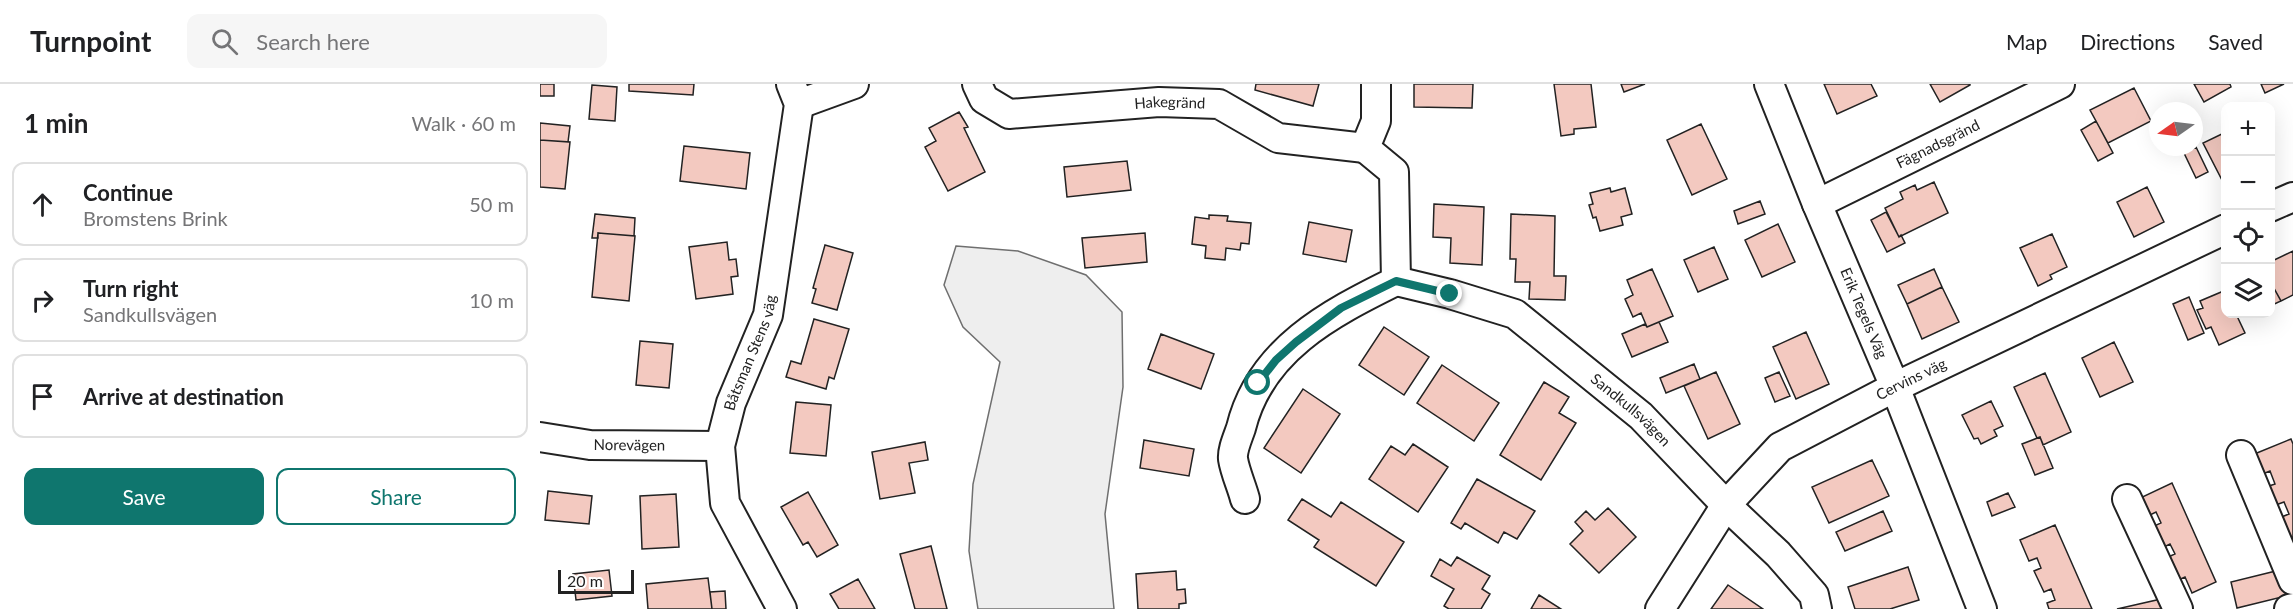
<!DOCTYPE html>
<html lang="en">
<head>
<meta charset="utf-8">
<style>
  :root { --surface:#fff; --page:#f6f6f6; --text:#202124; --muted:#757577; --line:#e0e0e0; --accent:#0f766e }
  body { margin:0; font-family:Lato,sans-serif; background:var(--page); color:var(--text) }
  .controls { position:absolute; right:18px; top:18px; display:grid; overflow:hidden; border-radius:12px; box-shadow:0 6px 24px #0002 }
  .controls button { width:54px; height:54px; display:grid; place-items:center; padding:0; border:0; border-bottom:2px solid var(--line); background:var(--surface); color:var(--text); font:30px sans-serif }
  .compass { position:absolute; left:1609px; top:18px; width:54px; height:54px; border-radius:50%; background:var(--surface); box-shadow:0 6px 24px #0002; rotate:256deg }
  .scale { position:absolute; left:18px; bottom:15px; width:76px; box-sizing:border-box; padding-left:6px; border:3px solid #222; border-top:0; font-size:16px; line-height:21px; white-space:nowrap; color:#222; -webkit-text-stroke:4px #fff; paint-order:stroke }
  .stop { position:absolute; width:18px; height:18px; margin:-14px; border:4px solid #0f766e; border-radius:50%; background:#fff }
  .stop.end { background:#0f766e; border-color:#fff; box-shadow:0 2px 6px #0008 }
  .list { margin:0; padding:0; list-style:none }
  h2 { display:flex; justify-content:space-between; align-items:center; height:78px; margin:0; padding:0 24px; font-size:26px }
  h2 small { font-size:20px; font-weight:400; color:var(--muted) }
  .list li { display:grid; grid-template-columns:39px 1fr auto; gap:18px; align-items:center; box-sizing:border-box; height:84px; margin:0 12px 12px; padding:0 12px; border:2px solid var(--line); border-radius:12px }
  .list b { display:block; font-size:22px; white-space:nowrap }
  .list p { margin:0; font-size:20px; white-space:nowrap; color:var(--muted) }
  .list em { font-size:20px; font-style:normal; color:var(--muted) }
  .actions { display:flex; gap:12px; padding:18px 24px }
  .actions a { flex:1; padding:14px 0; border:2px solid var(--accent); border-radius:12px; text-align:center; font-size:21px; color:var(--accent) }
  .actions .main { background:var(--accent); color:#fff }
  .icon { flex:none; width:33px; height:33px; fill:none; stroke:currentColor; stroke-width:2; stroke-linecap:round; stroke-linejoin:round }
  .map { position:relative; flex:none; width:1753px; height:525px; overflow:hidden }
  header { display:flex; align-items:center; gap:36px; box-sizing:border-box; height:84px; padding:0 30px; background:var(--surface); border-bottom:2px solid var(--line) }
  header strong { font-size:28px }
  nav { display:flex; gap:33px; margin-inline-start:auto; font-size:21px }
  .search { width:420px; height:54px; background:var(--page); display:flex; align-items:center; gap:15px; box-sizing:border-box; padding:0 21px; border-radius:12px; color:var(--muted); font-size:22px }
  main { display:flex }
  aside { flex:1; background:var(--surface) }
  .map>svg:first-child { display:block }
  .green { fill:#eee; stroke:#6f6f6f; stroke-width:1.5 }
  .building { fill:#f3c9c0; stroke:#222; stroke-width:1.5 }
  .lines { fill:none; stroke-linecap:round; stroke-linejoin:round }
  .minor-casing { stroke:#222; stroke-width:32 }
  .minor { stroke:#fff; stroke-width:28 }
  .route { stroke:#0f766e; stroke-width:8 }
  .labels { text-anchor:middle; stroke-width:4.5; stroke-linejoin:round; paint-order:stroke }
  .street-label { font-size:15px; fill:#222; stroke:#fff }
</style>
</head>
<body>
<header>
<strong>Turnpoint</strong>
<div class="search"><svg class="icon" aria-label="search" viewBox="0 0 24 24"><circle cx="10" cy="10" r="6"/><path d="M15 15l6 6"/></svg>Search here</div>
<nav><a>Map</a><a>Directions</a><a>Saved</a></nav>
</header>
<main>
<aside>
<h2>1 min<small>Walk · 60 m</small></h2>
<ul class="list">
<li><svg class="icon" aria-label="ahead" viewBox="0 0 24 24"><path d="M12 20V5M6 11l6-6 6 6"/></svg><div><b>Continue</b><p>Bromstens Brink</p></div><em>50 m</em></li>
<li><svg class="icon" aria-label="right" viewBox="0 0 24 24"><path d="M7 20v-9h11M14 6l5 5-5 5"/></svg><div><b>Turn right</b><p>Sandkullsvägen</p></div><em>10 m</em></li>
<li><svg class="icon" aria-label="arrive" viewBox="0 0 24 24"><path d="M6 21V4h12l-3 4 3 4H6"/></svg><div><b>Arrive at destination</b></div></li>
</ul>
<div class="actions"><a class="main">Save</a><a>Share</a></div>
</aside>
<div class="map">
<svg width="1753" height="525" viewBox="0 0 1753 525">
  <rect width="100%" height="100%" fill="#fff"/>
  <path class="green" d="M 416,162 L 478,167 L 546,191 L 582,228 L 583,303 L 565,430 L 574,525 L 438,525 L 429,467 L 433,400 L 460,278 L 423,243 L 404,201 Z"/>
  <path class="building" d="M 0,0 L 14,0 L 14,12 L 0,12 Z
    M 89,0 L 154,0 L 153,11 L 89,7 Z
    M 716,0 L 779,0 L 773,22 L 715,6 Z
    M 874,0 L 933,0 L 932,24 L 874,23 Z
    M 1014,0 L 1051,0 L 1056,43 L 1034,45 L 1034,50 L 1021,52 Z
    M 1081,0 L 1105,0 L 1084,8 Z
    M 1284,0 L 1331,0 L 1337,12 L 1297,30 Z
    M 1390,0 L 1430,0 L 1430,1 L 1400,18 Z
    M 1654,0 L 1690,0 L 1691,3 L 1664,18 Z
    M 1721,0 L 1744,0 L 1725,9 Z
    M 52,1 L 77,3 L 75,37 L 49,35 Z
    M 1594,4 L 1611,37 L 1568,59 L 1550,26 Z
    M 419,28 L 428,43 L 424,44 L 445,88 L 408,107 L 385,63 L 396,57 L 389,44 Z
    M 1556,37 L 1573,69 L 1558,77 L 1541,46 Z
    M 0,39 L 30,42 L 28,58 L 0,56 Z
    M 1161,40 L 1187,95 L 1152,111 L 1127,56 Z
    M 1686,48 L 1686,99 L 1684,100 L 1663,59 Z
    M 0,56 L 30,58 L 25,105 L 0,103 Z
    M 144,62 L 210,69 L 206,105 L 140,97 Z
    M 1656,63 L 1668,88 L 1656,94 L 1644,69 Z
    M 587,77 L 591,106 L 527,113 L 524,83 Z
    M 1394,98 L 1408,129 L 1359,153 L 1345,124 L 1363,115 L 1360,108 L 1375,101 L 1377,106 Z
    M 1607,103 L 1624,138 L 1594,153 L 1577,118 Z
    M 1070,104 L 1071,108 L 1085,104 L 1092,130 L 1081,133 L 1083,141 L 1060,147 L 1056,133 L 1053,134 L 1049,121 L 1053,120 L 1050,109 Z
    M 1220,117 L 1225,130 L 1198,140 L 1194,127 Z
    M 894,120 L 944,123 L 942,181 L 910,179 L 911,154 L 893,153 Z
    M 1346,128 L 1359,153 L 1361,151 L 1365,159 L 1347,168 L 1331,136 Z
    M 55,130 L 95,134 L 94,152 L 58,149 L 58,154 L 52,154 Z
    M 971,130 L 1015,132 L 1014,192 L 1026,192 L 1025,216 L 989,215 L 990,198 L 975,198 L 976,175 L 970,175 Z
    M 669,131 L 688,132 L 687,137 L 711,139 L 709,160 L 701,159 L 700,166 L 686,164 L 685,176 L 665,174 L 666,162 L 652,160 L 655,133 L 669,135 Z
    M 769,138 L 812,146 L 806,178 L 763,170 Z
    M 1238,140 L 1255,178 L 1222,193 L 1205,156 Z
    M 58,149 L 95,152 L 89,217 L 52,213 Z
    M 605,149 L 607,178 L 545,184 L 542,154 Z
    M 1512,150 L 1527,183 L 1510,191 L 1512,195 L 1498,202 L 1480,164 Z
    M 187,158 L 189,176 L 196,175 L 198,192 L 191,193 L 193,210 L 156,215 L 149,163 Z
    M 285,161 L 313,169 L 297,226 L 272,219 L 276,205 L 273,204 Z
    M 1174,163 L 1188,195 L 1158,208 L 1144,176 Z
    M 1753,167 L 1753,211 L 1741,217 L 1730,197 L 1730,178 Z
    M 1112,185 L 1133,232 L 1107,243 L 1101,229 L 1093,233 L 1085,215 L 1093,211 L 1087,196 Z
    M 1394,185 L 1402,203 L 1367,220 L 1358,201 Z
    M 1730,197 L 1741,217 L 1730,222 Z
    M 1402,203 L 1419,238 L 1382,255 L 1367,220 Z
    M 1686,206 L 1686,230 L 1696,230 L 1705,249 L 1679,261 L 1671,243 L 1666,245 L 1657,226 L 1663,224 L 1660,217 Z
    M 1649,213 L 1664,249 L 1648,256 L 1633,220 Z
    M 274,235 L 309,245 L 294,295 L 289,293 L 286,305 L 246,293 L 251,277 L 261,280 Z
    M 1119,238 L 1128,258 L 1092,273 L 1082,250 L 1105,240 L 1107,243 Z
    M 844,243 L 889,273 L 864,311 L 819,281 Z
    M 1266,248 L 1289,300 L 1256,315 L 1233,263 Z
    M 621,250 L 674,270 L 661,305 L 608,285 Z
    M 100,257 L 133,260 L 129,304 L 96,301 Z
    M 1574,258 L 1593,298 L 1560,313 L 1542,274 Z
    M 1154,280 L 1160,295 L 1126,309 L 1120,294 Z
    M 902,281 L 959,319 L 934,357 L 877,319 Z
    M 1176,288 L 1200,340 L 1168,355 L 1144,302 Z
    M 1239,288 L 1250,312 L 1235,318 L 1225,294 Z
    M 1505,289 L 1531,348 L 1503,361 L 1500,353 L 1497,354 L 1474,303 Z
    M 1004,298 L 1029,313 L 1019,329 L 1036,339 L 1001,396 L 960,371 Z
    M 763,305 L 800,330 L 761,389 L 724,364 Z
    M 1451,317 L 1463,342 L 1454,346 L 1457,352 L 1441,360 L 1438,354 L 1434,355 L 1422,331 Z
    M 256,318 L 291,321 L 286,372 L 250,369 Z
    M 1500,353 L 1513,384 L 1495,391 L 1482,360 Z
    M 1751,355 L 1753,360 L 1753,453 L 1747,455 L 1739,434 L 1749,430 L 1744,418 L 1733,422 L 1726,403 L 1735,400 L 1730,387 L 1720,391 L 1712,371 Z
    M 604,356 L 654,365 L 649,392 L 600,384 Z
    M 385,358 L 388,376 L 369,379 L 375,409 L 340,415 L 332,368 Z
    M 873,360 L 908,383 L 878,428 L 829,395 L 851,362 L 865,371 Z
    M 1332,376 L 1349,412 L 1289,439 L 1272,403 Z
    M 937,395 L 995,427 L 977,455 L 964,448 L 958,459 L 925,439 L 921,445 L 911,439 Z
    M 1632,399 L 1676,498 L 1652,509 L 1645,493 L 1634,498 L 1624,475 L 1635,470 L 1630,460 L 1620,465 L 1610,444 L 1621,439 L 1616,428 L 1606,433 L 1598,415 Z
    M 8,407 L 52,412 L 49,440 L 5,436 Z
    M 268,408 L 298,461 L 277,473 L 268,458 L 263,461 L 241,423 Z
    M 1468,409 L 1475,423 L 1452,432 L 1447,418 Z
    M 136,410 L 139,463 L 102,465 L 100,412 Z
    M 762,415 L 791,433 L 801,418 L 864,458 L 836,502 L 774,463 L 779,456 L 748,436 Z
    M 1068,424 L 1096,453 L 1059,489 L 1030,460 L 1043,447 L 1035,438 L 1046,427 L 1055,436 Z
    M 1343,427 L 1352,447 L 1305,467 L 1296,448 Z
    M 1515,441 L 1552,525 L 1509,525 L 1507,519 L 1515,516 L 1511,505 L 1504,508 L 1494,487 L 1501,484 L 1497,474 L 1489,477 L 1480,456 Z
    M 391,462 L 407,525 L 375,525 L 360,470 Z
    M 917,473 L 950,492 L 942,505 L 950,510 L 941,525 L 909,525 L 904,522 L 914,505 L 891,492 L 900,475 L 911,482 Z
    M 1368,483 L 1379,516 L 1350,525 L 1315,525 L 1308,503 Z
    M 1744,485 L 1750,511 L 1697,524 L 1691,498 Z
    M 69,486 L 72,512 L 36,516 L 33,490 Z
    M 636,487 L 637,506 L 645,505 L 646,519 L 639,520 L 639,525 L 598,525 L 596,490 Z
    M 168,494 L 172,525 L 108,525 L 106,500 Z
    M 318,495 L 335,525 L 299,525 L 290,510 Z
    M 1188,501 L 1223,525 L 1171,525 Z
    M 185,507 L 186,525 L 172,525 L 170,508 Z
    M 999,511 L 1021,525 L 991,525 Z
    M 1630,513 L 1633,525 L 1577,525 Z"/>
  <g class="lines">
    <g class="minor-casing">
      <g id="minor">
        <path id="s1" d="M 437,0 L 444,15 L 469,30 L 619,18 L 679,20 L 738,54 L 825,64"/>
        <path id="s2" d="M 1229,0 L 1277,120 L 1355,303 L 1442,525"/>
        <path d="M 259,20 L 314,0"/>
        <path id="s3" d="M 1277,120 L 1520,0"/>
        <path d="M 1730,123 L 1753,113"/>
        <path id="s4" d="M 856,197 L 910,210 L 975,230 L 1101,332 L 1186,421 L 1238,470 L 1274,511 L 1277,525"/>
        <path id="s5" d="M 0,353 L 50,361 L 180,362"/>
        <path d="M 1701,371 L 1753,496"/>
        <path d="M 705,415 C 702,403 695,388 693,375 C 692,366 698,353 701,344 C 720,266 789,230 856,197 L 854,88 L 825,64 L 836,37 L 836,0"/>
        <path d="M 1587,415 L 1638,525"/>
        <path id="s6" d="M 242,525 L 185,419 L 180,362 L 191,319 L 228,231 L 259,20 L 251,0"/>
        <path id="s7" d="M 1120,525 L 1186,421 L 1240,363 L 1355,303 L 1686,145"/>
        <path d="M 1749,525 L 1753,524"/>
      </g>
    </g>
    <use href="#minor" class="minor"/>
  </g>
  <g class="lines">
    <path class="route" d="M 718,299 L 736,276 L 756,258 L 801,224 L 856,197 L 910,210"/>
  </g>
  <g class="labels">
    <g class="street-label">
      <text dy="5" stroke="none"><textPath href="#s1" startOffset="207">Hakegränd</textPath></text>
      <text dy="5" stroke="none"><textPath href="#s3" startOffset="135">Fägnadsgränd</textPath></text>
      <text dy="5" stroke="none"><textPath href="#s2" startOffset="248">Erik Tegels Väg</textPath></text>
      <text dy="5" stroke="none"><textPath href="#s6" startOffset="276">Båtsman Stens väg</textPath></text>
      <text dy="5" stroke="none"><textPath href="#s7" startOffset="350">Cervins väg</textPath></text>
      <text dy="5" stroke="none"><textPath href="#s4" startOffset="274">Sandkullsvägen</textPath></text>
      <text dy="5" stroke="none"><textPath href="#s5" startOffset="90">Norevägen</textPath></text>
    </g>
  </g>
</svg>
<div class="controls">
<button>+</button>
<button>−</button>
<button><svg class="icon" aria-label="locate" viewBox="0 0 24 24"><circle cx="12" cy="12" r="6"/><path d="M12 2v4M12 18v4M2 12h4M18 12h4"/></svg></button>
<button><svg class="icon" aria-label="layers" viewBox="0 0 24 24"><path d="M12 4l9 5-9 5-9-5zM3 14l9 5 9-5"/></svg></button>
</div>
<svg class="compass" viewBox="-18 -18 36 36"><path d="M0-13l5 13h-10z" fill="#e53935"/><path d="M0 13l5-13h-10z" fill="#757577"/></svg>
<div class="scale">20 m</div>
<div class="stop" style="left:718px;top:299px"></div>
<div class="stop end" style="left:910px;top:210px"></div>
</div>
</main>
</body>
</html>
